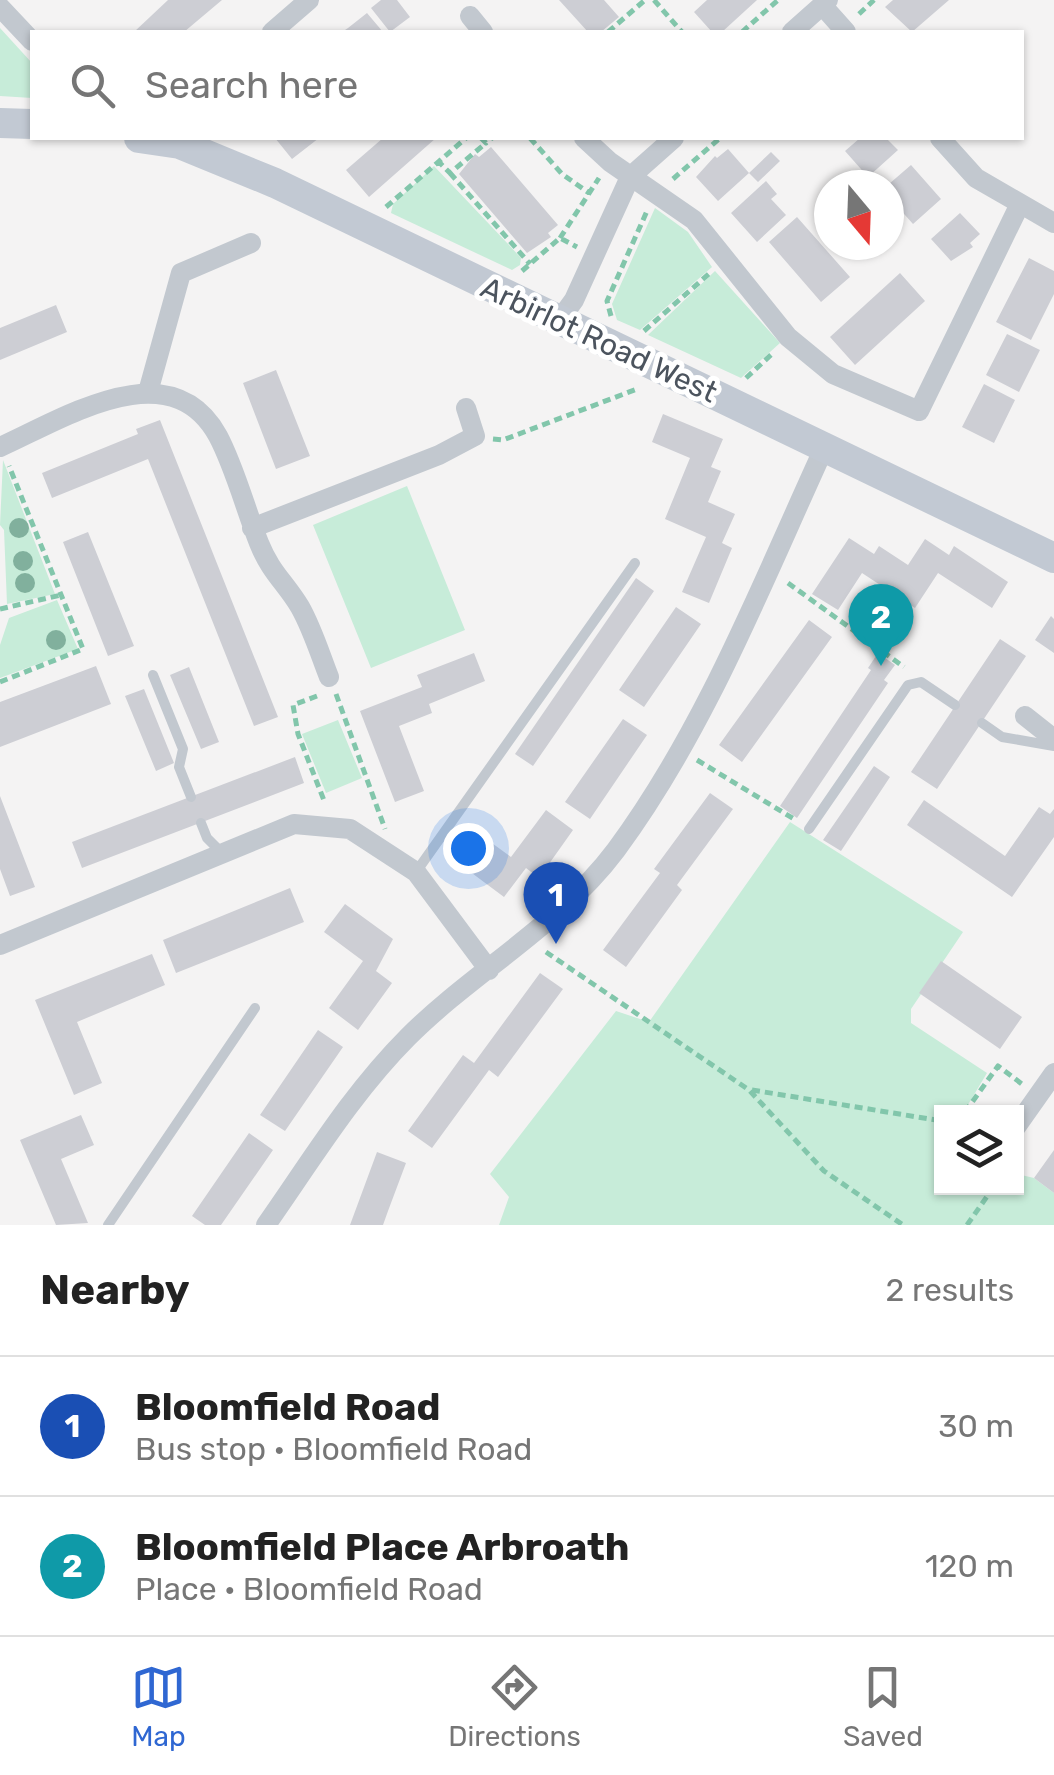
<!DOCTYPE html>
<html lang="en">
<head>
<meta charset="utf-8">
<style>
  :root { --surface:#fff; --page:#f6f6f6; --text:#222; --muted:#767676; --line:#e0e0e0; --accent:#2f67d2 }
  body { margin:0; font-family:Rubik,sans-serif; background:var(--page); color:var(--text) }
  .controls { position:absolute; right:30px; bottom:30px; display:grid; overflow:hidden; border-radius:0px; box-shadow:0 2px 8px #0004 }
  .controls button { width:90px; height:90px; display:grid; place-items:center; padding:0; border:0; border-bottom:2px solid var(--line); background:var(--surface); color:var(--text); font:50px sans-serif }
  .compass { position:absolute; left:814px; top:170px; width:90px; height:90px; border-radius:50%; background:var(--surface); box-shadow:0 2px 8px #0004; rotate:161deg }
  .you { position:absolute; left:468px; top:848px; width:35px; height:35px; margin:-25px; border:8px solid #fff; border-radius:50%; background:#1a73e8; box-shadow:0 0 0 15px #1a73e833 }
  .badge { display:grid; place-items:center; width:65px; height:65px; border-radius:50%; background:var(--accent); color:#fff; font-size:32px; font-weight:700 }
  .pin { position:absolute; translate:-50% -82px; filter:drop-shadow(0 2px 5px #0008) }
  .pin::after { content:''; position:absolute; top:52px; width:35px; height:30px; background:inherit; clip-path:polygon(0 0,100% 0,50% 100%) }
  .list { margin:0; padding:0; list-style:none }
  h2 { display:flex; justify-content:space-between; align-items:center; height:130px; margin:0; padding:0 40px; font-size:42px }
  h2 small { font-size:32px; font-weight:400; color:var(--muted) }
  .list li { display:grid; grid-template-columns:65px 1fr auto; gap:30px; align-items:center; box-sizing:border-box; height:140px; padding:0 40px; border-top:2px solid var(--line) }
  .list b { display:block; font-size:38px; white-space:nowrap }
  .list p { margin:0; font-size:32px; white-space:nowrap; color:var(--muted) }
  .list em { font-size:32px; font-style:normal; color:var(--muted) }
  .icon { flex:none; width:55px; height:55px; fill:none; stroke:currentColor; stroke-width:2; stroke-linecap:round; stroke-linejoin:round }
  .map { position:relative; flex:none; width:1054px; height:1225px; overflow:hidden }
  .search { position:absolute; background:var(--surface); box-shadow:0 2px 8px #0004; left:30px; right:30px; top:30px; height:110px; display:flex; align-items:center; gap:25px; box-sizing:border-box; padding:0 35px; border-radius:0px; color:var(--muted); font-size:38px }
  .sheet { height:410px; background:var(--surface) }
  nav { display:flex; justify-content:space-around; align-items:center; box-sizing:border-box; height:140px; border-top:2px solid var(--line); background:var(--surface); font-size:28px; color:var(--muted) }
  nav a { display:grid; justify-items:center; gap:5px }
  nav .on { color:var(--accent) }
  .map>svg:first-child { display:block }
  .green { fill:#c7ecd9 }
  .building { fill:#cdced4 }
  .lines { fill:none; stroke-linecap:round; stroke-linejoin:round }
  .path { stroke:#82c6ab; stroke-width:5; stroke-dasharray:8 5; stroke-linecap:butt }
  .lane { stroke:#c2c8cf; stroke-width:10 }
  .street { stroke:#c2c8cf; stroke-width:20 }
  .secondary { stroke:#c2c9d3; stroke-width:30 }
  .tree { fill:#81b09d }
  .labels { text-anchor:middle; stroke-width:10; stroke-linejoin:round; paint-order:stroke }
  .street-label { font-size:30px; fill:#4c545e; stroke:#fff }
</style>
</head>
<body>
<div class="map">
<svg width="1054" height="1225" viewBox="0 0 1054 1225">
  <rect width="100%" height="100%" fill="#f4f3f3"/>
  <path class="green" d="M 0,28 L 32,63 L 32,98 L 0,96 Z
    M 434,166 L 509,245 L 521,258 L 520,265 L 512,270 L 391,213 L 393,204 Z
    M 655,208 L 688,232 L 712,267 L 640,330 L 617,320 L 612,304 Z
    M 715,271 L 780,343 L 741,378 L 648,335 Z
    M 3,460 L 55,594 L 7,604 L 4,530 L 0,525 Z
    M 407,486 L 465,630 L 371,668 L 313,525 Z
    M 57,600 L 78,649 L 0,678 L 0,645 L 9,618 Z
    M 338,720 L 362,778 L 326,793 L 302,734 Z
    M 790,822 L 963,932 L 911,1009 L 911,1023 L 987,1073 L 966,1108 L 971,1112 L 942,1112 L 942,1188 L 1016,1188 L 1017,1174 L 1034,1178 L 1054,1193 L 1054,1225 L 499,1225 L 509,1197 L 490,1174 L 616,1011 L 649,1022 Z"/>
  <path class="building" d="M 168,0 L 222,0 L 184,32 L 134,32 Z
    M 381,0 L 397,0 L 410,17 L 390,32 L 371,8 Z
    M 559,0 L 604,0 L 619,17 L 601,32 L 588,32 Z
    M 707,0 L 757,0 L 722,32 L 712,32 L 694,12 Z
    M 893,0 L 949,0 L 912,32 L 885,7 Z
    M 367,13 L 383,32 L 342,32 L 348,28 Z
    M 275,138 L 319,138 L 292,159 Z
    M 383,138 L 436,138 L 369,197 L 346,170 Z
    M 860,138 L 886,138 L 898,150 L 868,177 L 845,151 Z
    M 491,147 L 558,225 L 548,233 L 551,237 L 527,253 L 459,174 L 475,154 L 479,157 Z
    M 728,149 L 749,173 L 718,201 L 696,177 L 715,156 L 717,158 Z
    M 771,152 L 780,161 L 758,182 L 749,173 Z
    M 911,165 L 941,199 L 913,224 L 889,197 L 889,184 Z
    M 766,181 L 777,194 L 771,199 L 786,215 L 757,242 L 731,213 Z
    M 960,213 L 980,234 L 970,243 L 973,247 L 951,261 L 931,239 Z
    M 797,217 L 850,277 L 821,302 L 769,242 Z
    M 1029,258 L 1054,271 L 1054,294 L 1031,340 L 996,322 Z
    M 900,273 L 925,301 L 855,365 L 830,337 Z
    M 56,305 L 67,332 L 0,360 L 0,328 Z
    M 1007,334 L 1040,350 L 1019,392 L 986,375 Z
    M 276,370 L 310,456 L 276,469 L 243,383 Z
    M 984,384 L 1015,400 L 994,443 L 962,427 Z
    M 663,414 L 723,439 L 711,467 L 721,471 L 708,502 L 735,514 L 722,543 L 732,548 L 709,603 L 682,592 L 706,537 L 665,519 L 690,458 L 652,442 Z
    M 160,420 L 278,717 L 254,726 L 148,459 L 52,498 L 42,473 L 138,434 L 136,429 Z
    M 88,532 L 134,646 L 108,656 L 63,542 Z
    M 849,538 L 874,554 L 879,546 L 908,565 L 925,539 L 949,555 L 954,546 L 1008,582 L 992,608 L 938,573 L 915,608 L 862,573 L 838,610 L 812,594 Z
    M 636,578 L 654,591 L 533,766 L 515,754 Z
    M 676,607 L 701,624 L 644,707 L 619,690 Z
    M 1051,616 L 1054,619 L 1054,653 L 1035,640 Z
    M 809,620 L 832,637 L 742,762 L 719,745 Z
    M 1000,639 L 1026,656 L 937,789 L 911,772 Z
    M 474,653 L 485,681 L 429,704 L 432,713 L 399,726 L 424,791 L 395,802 L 360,711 L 422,687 L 417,675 Z
    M 878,653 L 895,665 L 884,680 L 888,683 L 797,818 L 780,806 L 871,670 L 868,668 Z
    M 96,666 L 111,704 L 0,747 L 0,702 Z
    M 189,667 L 219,742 L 201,749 L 170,675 Z
    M 144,689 L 174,763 L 156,771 L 125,696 Z
    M 623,719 L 647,735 L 590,819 L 565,802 Z
    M 295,757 L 304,783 L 82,868 L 72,842 Z
    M 874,766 L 890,777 L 841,851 L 823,840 Z
    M 710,793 L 733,809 L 677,885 L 682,890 L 626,967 L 603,950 L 660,873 L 654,869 Z
    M 0,796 L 35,887 L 10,896 L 0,869 Z
    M 924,800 L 1005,856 L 1039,807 L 1050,814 L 1054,809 L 1054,837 L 1012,897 L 907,825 Z
    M 546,810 L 573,830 L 539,878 L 526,868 L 504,897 L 453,859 L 474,830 L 511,857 Z
    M 290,888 L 304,922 L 176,973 L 163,940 Z
    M 345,904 L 393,939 L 376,971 L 392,983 L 358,1030 L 329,1008 L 363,961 L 324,932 Z
    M 152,954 L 165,985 L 77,1022 L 102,1083 L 74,1095 L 35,1000 Z
    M 941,961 L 1022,1017 L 1000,1049 L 919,993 Z
    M 540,973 L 563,989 L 498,1077 L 489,1070 L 432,1148 L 408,1131 L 463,1055 L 474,1063 Z
    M 318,1030 L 343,1047 L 285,1131 L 260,1115 Z
    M 81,1115 L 94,1145 L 61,1159 L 88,1223 L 56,1225 L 20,1140 Z
    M 249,1133 L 273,1150 L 221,1225 L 205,1225 L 192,1216 Z
    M 1054,1150 L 1054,1193 L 1034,1178 Z
    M 377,1152 L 406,1163 L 388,1211 L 383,1225 L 350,1225 Z"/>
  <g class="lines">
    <path class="path" d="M 654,0 L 682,32
      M 859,14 L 874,0
      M 608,32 L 645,0
      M 742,32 L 778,0
      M 481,138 L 486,143 L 492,138
      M 530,138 L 562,174 L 589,193
      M 437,160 L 450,173 L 486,143
      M 450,173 L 530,264
      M 673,179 L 720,138
      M 386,207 L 466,138
      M 560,238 L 599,178
      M 522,271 L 560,238 L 577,247
      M 611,316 L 607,301 L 647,211
      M 644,331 L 711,272
      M 746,378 L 774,352
      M 493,439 L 503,440 L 637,389
      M 788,583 L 904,667
      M 0,609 L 61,595
      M 0,682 L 83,649 L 9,466
      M 336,694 L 385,829
      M 317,696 L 293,705 L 298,734 L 325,803
      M 697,760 L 794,819
      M 546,952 L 749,1090 L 824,1171 L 903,1225
      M 752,1090 L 942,1121
      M 965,1112 L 998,1066 L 1022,1084
      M 967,1225 L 993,1188"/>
    <path class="lane" d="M 153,675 L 183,749 L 179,767 L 191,797
      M 982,723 L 1002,737 L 1054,746
      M 201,823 L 207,838 L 224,855
      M 809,829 L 908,685 L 921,682 L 955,705
      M 416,872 L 635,563
      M 108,1225 L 255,1008"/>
    <path class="street" d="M 822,5 L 846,32
      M 0,7 L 32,41
      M 470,16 L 483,32
      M 272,32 L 309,0
      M 792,32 L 828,0
      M 584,138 L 610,162 L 694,220 L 788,337 L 833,374 L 919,411 L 1019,206
      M 940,138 L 976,178 L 1054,223
      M 558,322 L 574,300 L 630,177 L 674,138
      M 148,392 L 181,273 L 251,243
      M 0,447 C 63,419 170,349 218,436 C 235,468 245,508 259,543 C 271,573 285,582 300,607 C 312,628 320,654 329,677
      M 252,528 L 439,455 L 475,436 L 466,408
      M 1025,716 L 1054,739
      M 0,945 L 294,824 L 350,829 L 416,872 L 489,970
      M 1016,1127 L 1054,1073
      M 266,1225 C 311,1161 352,1093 408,1037 C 474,971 559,926 616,850 C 706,728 762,583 825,446"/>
    <path class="secondary" d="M 0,123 L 32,124
      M 139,138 L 180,144 L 275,183 L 1054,558"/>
  </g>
  <g class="tree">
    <circle cx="19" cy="528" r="10"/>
    <circle cx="23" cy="561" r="10"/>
    <circle cx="25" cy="583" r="10"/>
    <circle cx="56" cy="640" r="10"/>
  </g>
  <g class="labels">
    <g class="street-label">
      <text transform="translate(599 340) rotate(25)" y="10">Arbirlot Road West</text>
    </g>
  </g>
</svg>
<div class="controls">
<button><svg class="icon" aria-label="layers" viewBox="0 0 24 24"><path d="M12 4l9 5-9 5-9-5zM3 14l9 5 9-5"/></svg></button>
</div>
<svg class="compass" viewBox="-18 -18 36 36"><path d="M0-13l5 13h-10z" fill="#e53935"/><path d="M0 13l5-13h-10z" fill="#767676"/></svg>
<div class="you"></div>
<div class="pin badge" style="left:556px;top:944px;background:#1a4fb4">1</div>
<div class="pin badge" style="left:881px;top:666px;background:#0f9aa8">2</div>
<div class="search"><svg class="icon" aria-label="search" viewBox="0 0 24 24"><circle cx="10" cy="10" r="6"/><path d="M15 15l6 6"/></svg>Search here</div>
</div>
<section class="sheet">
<h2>Nearby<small>2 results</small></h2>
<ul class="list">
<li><span class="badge" style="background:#1a4fb4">1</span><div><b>Bloomfield Road</b><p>Bus stop · Bloomfield Road</p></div><em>30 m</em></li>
<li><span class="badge" style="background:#0f9aa8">2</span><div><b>Bloomfield Place Arbroath</b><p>Place · Bloomfield Road</p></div><em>120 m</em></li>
</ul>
</section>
<nav>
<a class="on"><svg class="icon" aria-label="map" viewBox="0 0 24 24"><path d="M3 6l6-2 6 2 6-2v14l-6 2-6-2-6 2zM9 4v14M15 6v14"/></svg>Map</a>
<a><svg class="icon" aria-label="directions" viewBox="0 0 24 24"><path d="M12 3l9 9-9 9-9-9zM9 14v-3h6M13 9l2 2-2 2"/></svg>Directions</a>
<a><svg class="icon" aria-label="saved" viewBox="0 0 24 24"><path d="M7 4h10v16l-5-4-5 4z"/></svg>Saved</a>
</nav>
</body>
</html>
